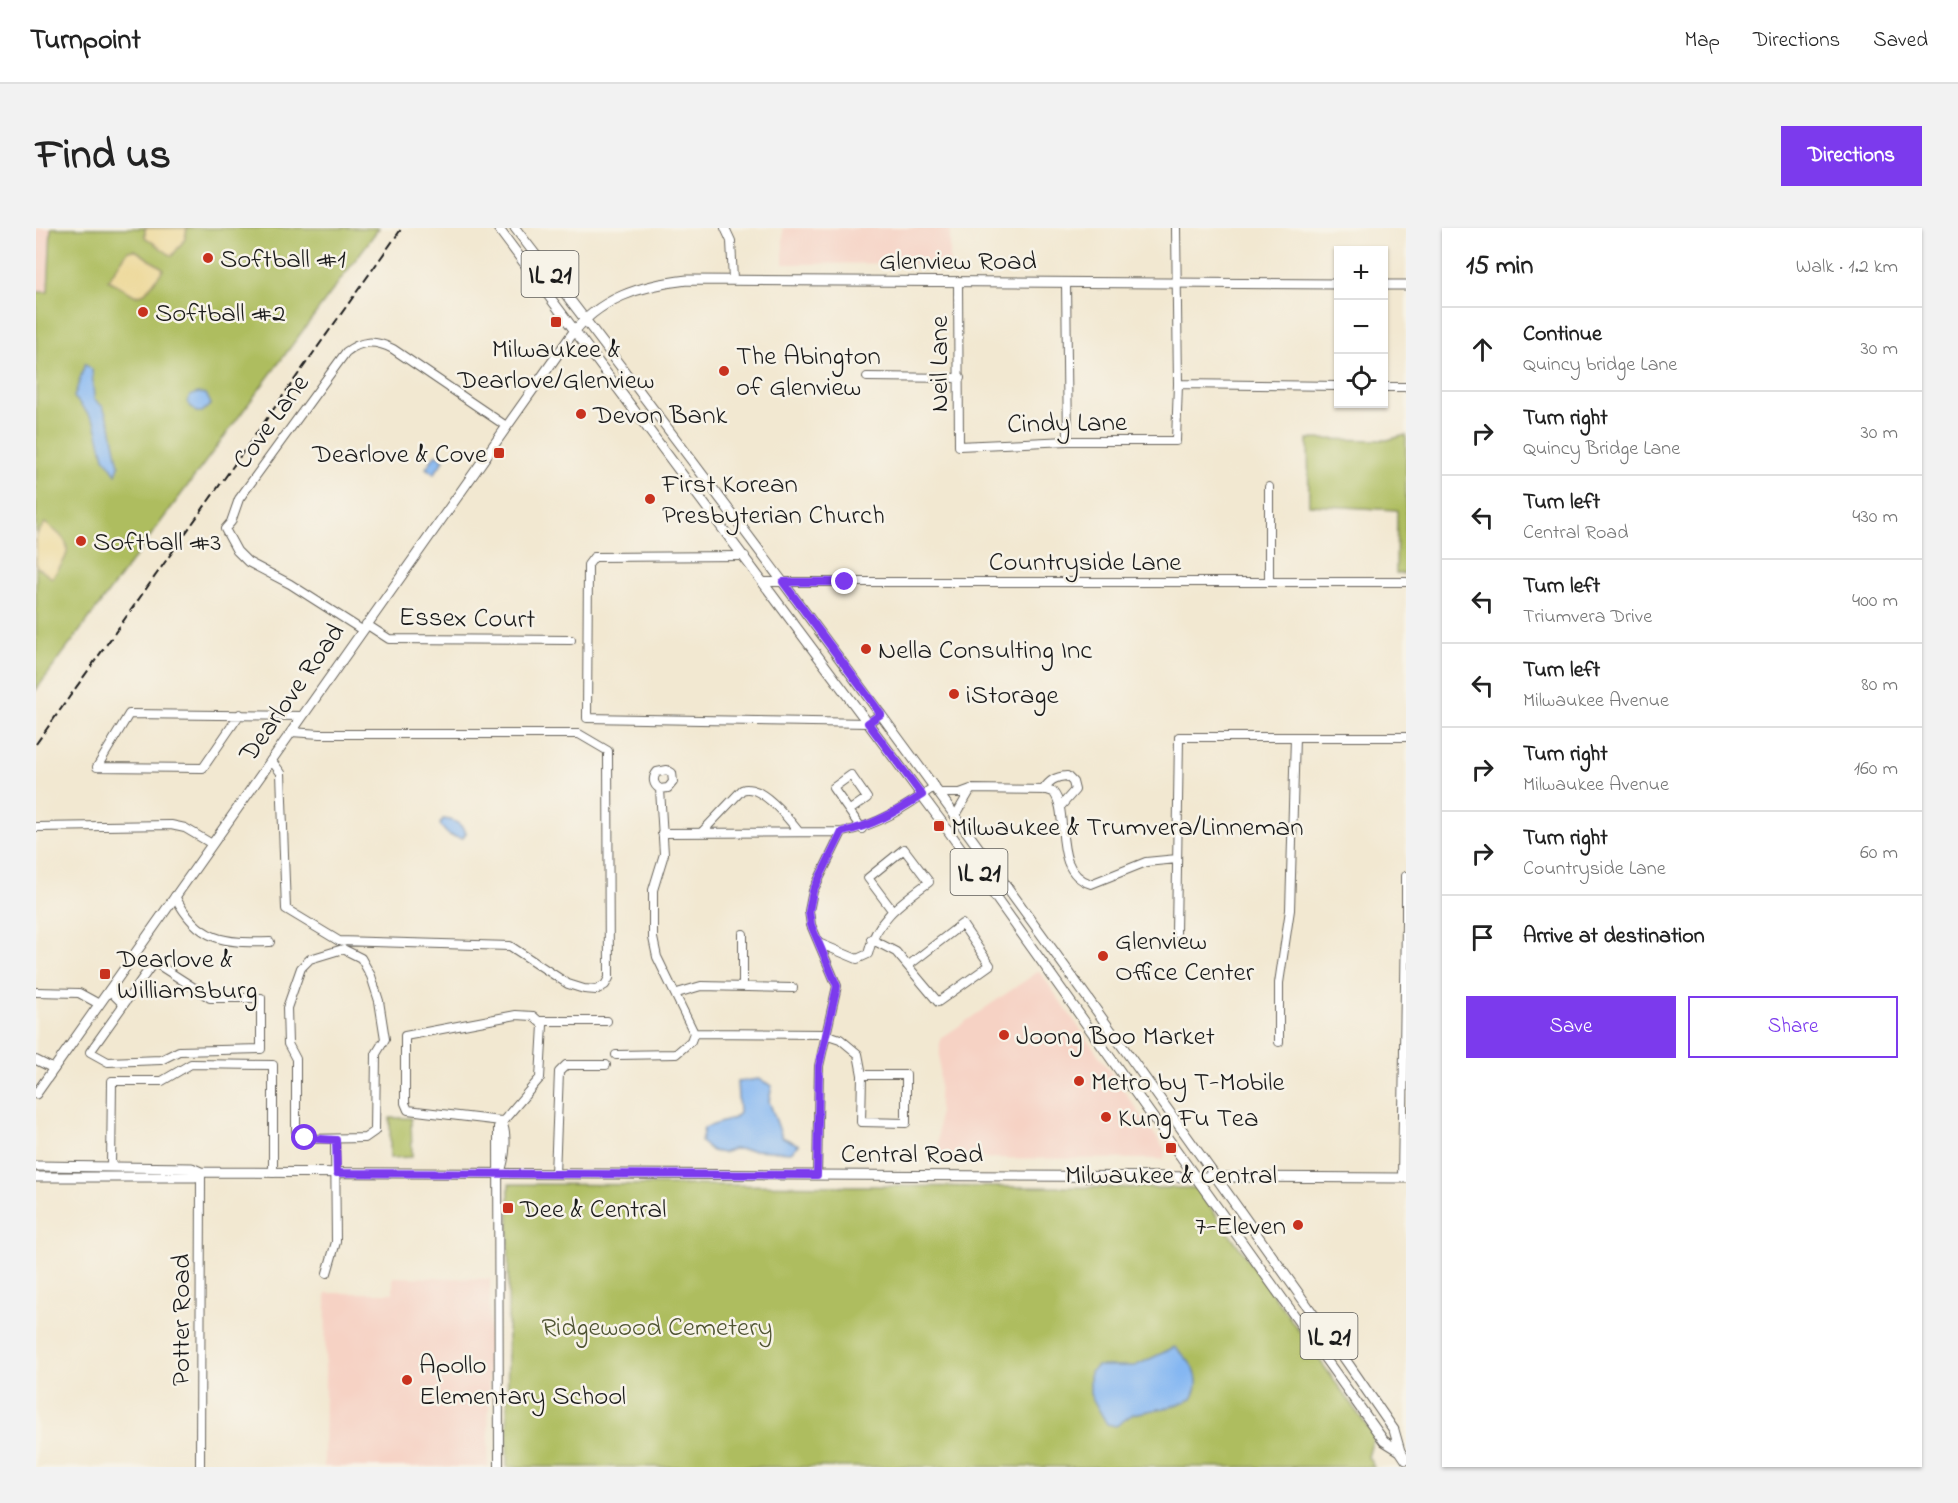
<!DOCTYPE html>
<html lang="en">
<head>
<meta charset="utf-8">
<style>
  :root { --surface:#fff; --page:#f2f2f2; --text:#222; --muted:#767676; --line:#e0e0e0; --accent:#7c3aed }
  body { margin:0; font-family:"Indie Flower",sans-serif; background:var(--page); color:var(--text) }
  .controls { position:absolute; right:18px; top:18px; display:grid; overflow:hidden; border-radius:0px; box-shadow:0 2px 4px #0004 }
  .controls button { width:54px; height:54px; display:grid; place-items:center; padding:0; border:0; border-bottom:2px solid var(--line); background:var(--surface); color:var(--text); font:30px sans-serif }
  .stop { position:absolute; width:18px; height:18px; margin:-14px; border:4px solid #7c3aed; border-radius:50%; background:#fff }
  .stop.end { background:#7c3aed; border-color:#fff; box-shadow:0 2px 6px #0008 }
  .list { margin:0; padding:0; list-style:none }
  h2 { display:flex; justify-content:space-between; align-items:center; height:78px; margin:0; padding:0 24px; font-size:26px }
  h2 small { font-size:20px; font-weight:400; color:var(--muted) }
  .list li { display:grid; grid-template-columns:39px 1fr auto; gap:18px; align-items:center; box-sizing:border-box; height:84px; padding:0 24px; border-top:2px solid var(--line) }
  .list b { display:block; font-size:22px; white-space:nowrap }
  .list p { margin:0; font-size:20px; white-space:nowrap; color:var(--muted) }
  .list em { font-size:20px; font-style:normal; color:var(--muted) }
  .actions { display:flex; gap:12px; padding:18px 24px }
  .actions a { flex:1; padding:14px 0; border:2px solid var(--accent); border-radius:0px; text-align:center; font-size:21px; color:var(--accent) }
  .actions .main { background:var(--accent); color:#fff }
  .icon { flex:none; width:33px; height:33px; fill:none; stroke:currentColor; stroke-width:2; stroke-linecap:round; stroke-linejoin:round }
  .map { position:relative; flex:none; width:1370px; height:1239px; overflow:hidden; border-radius:0px }
  header { display:flex; align-items:center; gap:36px; box-sizing:border-box; height:84px; padding:0 30px; background:var(--surface); border-bottom:2px solid var(--line) }
  header strong { font-size:28px }
  nav { display:flex; gap:33px; margin-inline-start:auto; font-size:21px }
  .intro { display:flex; align-items:center; justify-content:space-between; box-sizing:border-box; height:144px; padding:0 36px }
  h1 { margin:0; font-size:42px }
  .button { padding:15px 27px; border-radius:0px; background:var(--accent); color:#fff; font-size:21px; font-weight:700 }
  main { display:flex; gap:36px; padding:0 36px }
  aside { flex:1; background:var(--surface); border-radius:0px; box-shadow:0 2px 4px #0004 }
  .map>svg:first-child { display:block }
  .built { fill:#f6d2c4 }
  .green { fill:#aebd5f; stroke:#656c3e; stroke-width:1.5 }
  .sand { fill:#eeda9e; stroke:#857b5d; stroke-width:1.5 }
  .water { fill:#85b7f2; stroke:#506a87; stroke-width:1.5 }
  .lines { fill:none; stroke-linecap:round; stroke-linejoin:round }
  .minor-casing { stroke:#67635b; stroke-width:10 }
  .major-casing { stroke:#67635b; stroke-width:11 }
  .minor { stroke:#fff; stroke-width:8 }
  .major { stroke:#fff; stroke-width:9 }
  .rail { stroke:#1c1c1c; stroke-width:2; stroke-dasharray:9 4.5; stroke-linecap:butt }
  .route { stroke:#7c3aed; stroke-width:8 }
  .poi-dot { fill:#c8321e; stroke:#f7f3e8; stroke-width:2 }
  .labels { text-anchor:middle; stroke-width:5; stroke-linejoin:round; paint-order:stroke }
  .shield { fill:#f7f3e8; stroke:#5e5c59; stroke-width:1.5 }
  .shield-label { font-size:26px; font-weight:bold; fill:#1c1c1c }
  .poi-label { font-size:27px; fill:#1c1c1c; stroke:#f7f3e8; text-anchor:start }
  .street-label { font-size:27px; fill:#1c1c1c; stroke:#f7f3e8 }
  .park-label { font-size:27px; fill:#4f5433; stroke:#f7f3e8 }
</style>
</head>
<body>
<header>
<strong>Turnpoint</strong>
<nav><a>Map</a><a>Directions</a><a>Saved</a></nav>
</header>
<div class="intro"><h1>Find us</h1><a class="button">Directions</a></div>
<main>
<div class="map">
<svg width="1370" height="1239" viewBox="0 0 1370 1239">
  <rect width="100%" height="100%" fill="#f7f3e8"/>
  <filter id="ink" filterUnits="userSpaceOnUse"><feTurbulence type="fractalNoise" baseFrequency=".0167" numOctaves="2"/><feDisplacementMap in="SourceGraphic" scale="12" xChannelSelector="R" yChannelSelector="G"/><feConvolveMatrix kernelMatrix="1 2 1 2 8 2 1 2 1" color-interpolation-filters="sRGB"/></filter>
  <filter id="wash" filterUnits="userSpaceOnUse"><feTurbulence type="fractalNoise" baseFrequency=".008" numOctaves="4" result="noise"/><feDisplacementMap in="SourceGraphic" scale="24" xChannelSelector="R" yChannelSelector="G"/><feGaussianBlur stdDeviation="1.35" result="paint"/><feColorMatrix in="noise" values="0 0 0 0 0 0 0 0 0 0 0 0 0 0 0 0 0 1.4 0 .05"/><feComposite in="paint" operator="in"/></filter>
  <g filter="url(#wash)">
    <rect width="100%" height="100%" fill="#f2e8d1"/>
    <path class="built" d="M 0,0 L 15,0 L 12,64 L 0,64 Z
      M 747,0 L 914,0 L 914,35 L 747,36 Z
      M 1003,743 L 1129,921 L 1128,931 L 902,930 L 904,811 Z
      M 357,1049 L 454,1051 L 452,1239 L 288,1239 L 290,1065 L 357,1065 Z"/>
    <path class="green" d="M 15,0 L 343,0 L 0,462 L 0,64 L 12,64 Z
      M 1370,207 L 1370,346 L 1360,345 L 1361,282 L 1273,277 L 1272,211 L 1351,212 Z
      M 354,890 L 375,890 L 376,929 L 354,930 Z
      M 473,956 L 1161,960 L 1338,1208 L 1332,1229 L 1338,1239 L 471,1239 Z"/>
    <path class="sand" d="M 109,0 L 151,0 L 149,11 L 136,28 L 109,9 Z
      M 99,22 L 128,41 L 109,65 L 100,68 L 72,52 L 92,23 Z
      M 9,295 C 38,316 37,322 16,350 L 0,338 L 0,307 Z"/>
    <path class="water" d="M 49,136 L 56,142 L 58,171 L 67,179 L 75,198 L 83,238 L 80,246 L 68,229 L 59,194 L 38,169 Z
      M 162,165 L 170,166 L 175,176 L 166,184 L 160,184 L 151,174 L 154,168 Z
      M 400,226 L 408,232 L 398,246 L 390,240 Z
      M 407,591 C 419,592 424,595 430,605 L 427,610 C 415,609 410,607 404,596 Z
      M 723,851 L 736,858 L 733,873 L 746,909 L 763,917 L 755,924 L 697,921 L 687,925 L 676,923 L 665,914 L 668,900 L 698,890 L 703,885 L 701,854 Z
      M 1139,1119 C 1155,1133 1169,1150 1156,1171 L 1134,1179 L 1097,1186 L 1080,1198 L 1071,1196 L 1054,1166 L 1054,1144 L 1061,1138 L 1099,1138 Z"/>
  </g>
  <g filter="url(#ink)">
    <g class="lines">
      <g class="minor-casing">
        <path id="minor" d="M 689,0 L 695,13 L 697,52
          M 922,54 L 923,218 L 1032,213 L 1140,213 L 1142,156 L 1140,0
          M 1030,55 L 1032,213
          M 831,149 L 924,150
          M 1142,156 L 1302,158
          M 1348,159 L 1370,159
          M 1233,259 L 1233,354
          M 709,328 L 558,329 L 552,337 L 551,490 L 832,495 L 845,486
          M 728,354 L 1370,354
          M 330,396 L 353,411 L 535,412
          M 326,402 L 254,356 L 212,334 L 201,323 L 189,301 L 195,294 L 203,271 L 310,124 C 326,112 339,112 357,121 L 470,198
          M 235,532 L 245,545 L 250,681 L 303,713 L 474,718 L 532,756 L 548,761 L 560,762 L 569,757 L 573,750 L 572,523 L 543,506 L 284,506 L 255,504
          M 61,539 L 93,486 L 266,488
          M 61,539 L 167,540 L 204,486
          M 1007,562 C 1014,552 1019,549 1031,548 L 1037,554 L 1039,562 L 1024,579
          M 904,565 L 924,565 L 935,561 L 1011,562 L 1017,564 C 1035,584 1014,643 1055,656 L 1110,634 L 1141,631
          M 814,582 L 831,570 L 815,547 L 797,560 L 826,601
          M 920,587 L 935,561
          M 0,599 L 135,597 L 149,600 L 176,616
          M 666,604 L 706,562 C 724,555 752,590 763,604
          M 626,605 L 806,604 C 841,598 870,579 899,558
          M 139,668 C 162,714 188,715 234,714
          M 1370,694 L 1370,648
          M 1140,705 L 1143,509 L 1370,509
          M 835,711 L 860,724 L 902,774 L 954,737 L 926,696 L 873,737
          M 785,716 L 821,731 L 832,726 C 840,691 866,674 893,654 L 868,621 L 832,650 L 856,682
          M 307,721 L 325,730 L 335,748 L 343,773 L 349,811 L 340,826 L 339,903 L 329,910 L 269,911 L 260,903 L 260,831 L 252,816 L 251,780 L 265,740 L 274,731 Z
          M 118,734 L 174,770 L 225,770 L 225,821 L 143,823 L 125,832 L 72,834 L 54,824 Z
          M 707,759 L 707,706
          M 73,762 L 87,776
          M 0,764 L 43,765 L 63,776
          M 641,765 L 665,758 L 757,760
          M 504,793 L 571,793
          M 658,805 L 789,806 L 804,811 L 822,826 L 826,847 L 825,894 L 870,895 L 870,847 L 826,847
          M 1243,814 L 1243,755 L 1254,682 L 1259,509
          M 580,827 L 640,826 L 655,813 L 658,805 L 621,729 L 617,710 L 617,662 L 628,626 L 624,561 C 617,557 616,550 621,544 L 631,542 L 636,545 L 637,554 L 632,560 L 624,561
          M 0,832 L 18,841
          M 75,939 L 76,853 L 126,853 L 155,836 L 237,837 L 237,945
          M 464,945 C 469,932 473,905 465,893
          M 519,946 L 523,844 L 530,837 L 570,837
          M 781,947 L 783,838 L 801,758 L 775,697 L 773,683 L 777,663 L 806,604
          M 1366,950 L 1370,694
          M 291,1045 L 300,1014 L 299,912
          M 164,1239 L 165,944
          M 463,1239 L 462,899 L 504,850 L 507,797 L 497,788 L 480,787 L 369,808 L 369,875 L 372,882 L 465,893"/>
      </g>
      <g class="major-casing">
        <path id="major" d="M 462,0 L 911,601 L 1348,1213 L 1364,1223
          M 479,0 C 765,372 1041,751 1311,1134 L 1358,1202 L 1364,1223 L 1370,1232
          M 1348,57 L 1370,57
          M 0,866 L 534,109 C 562,70 606,57 651,52 L 1302,56
          M 0,938 L 156,940 L 165,944 L 1370,950
          M 0,949 L 159,949 L 165,944"/>
      </g>
      <use href="#minor" class="minor"/>
      <use href="#major" class="major"/>
      <path class="rail" d="M 0,516 L 366,0"/>
    </g>
  </g>
  <g class="lines" filter="url(#ink)">
    <path class="route" d="M 269,910 L 300,912 L 301,945 L 781,947 L 783,838 L 801,758 L 775,697 L 773,683 L 777,663 L 806,604 C 836,598 860,584 886,567 L 832,495 L 845,486 L 747,354 L 809,354"/>
  </g>
  <g class="poi-dot">
    <circle cx="172" cy="30" r="6"/>
    <circle cx="107" cy="84" r="6"/>
    <rect x="514" y="88" width="12" height="12" rx="3"/>
    <circle cx="688" cy="143" r="6"/>
    <circle cx="545" cy="186" r="6"/>
    <rect x="457" y="219" width="12" height="12" rx="3"/>
    <circle cx="614" cy="271" r="6"/>
    <circle cx="45" cy="313" r="6"/>
    <circle cx="830" cy="421" r="6"/>
    <circle cx="918" cy="466" r="6"/>
    <rect x="897" y="592" width="12" height="12" rx="3"/>
    <circle cx="1067" cy="728" r="6"/>
    <rect x="63" y="740" width="12" height="12" rx="3"/>
    <circle cx="968" cy="807" r="6"/>
    <circle cx="1043" cy="853" r="6"/>
    <circle cx="1070" cy="889" r="6"/>
    <rect x="1129" y="914" width="12" height="12" rx="3"/>
    <rect x="466" y="974" width="12" height="12" rx="3"/>
    <circle cx="1262" cy="997" r="6"/>
    <circle cx="371" cy="1152" r="6"/>
  </g>
  <g class="labels">
    <g class="shield">
      <rect x="485.5" y="23" width="57" height="46" rx="4.5"/>
      <rect x="914.5" y="621" width="57" height="46" rx="4.5"/>
      <rect x="1264.5" y="1085" width="57" height="46" rx="4.5"/>
    </g>
    <g class="shield-label">
      <text x="514" y="55">IL 21</text>
      <text x="943" y="653">IL 21</text>
      <text x="1293" y="1117">IL 21</text>
    </g>
    <g class="poi-label">
      <text x="184" y="39">Softball #1</text>
      <text x="119" y="93">Softball #2</text>
      <text x="520" y="129" text-anchor="middle">Milwaukee &amp;<tspan x="520" dy="31">Dearlove/Glenview</tspan></text>
      <text x="700" y="136">The Abington<tspan x="700" dy="31">of Glenview</tspan></text>
      <text x="557" y="195">Devon Bank</text>
      <text x="451" y="234" text-anchor="end">Dearlove &amp; Cove</text>
      <text x="626" y="264">First Korean<tspan x="626" dy="31">Presbyterian Church</tspan></text>
      <text x="57" y="322">Softball #3</text>
      <text x="842" y="430">Nella Consulting Inc</text>
      <text x="930" y="475">iStorage</text>
      <text x="915" y="607">Milwaukee &amp; Trumvera/Linneman</text>
      <text x="1079" y="721">Glenview<tspan x="1079" dy="31">Office Center</tspan></text>
      <text x="81" y="739">Dearlove &amp;<tspan x="81" dy="31">Williamsburg</tspan></text>
      <text x="980" y="816">Joong Boo Market</text>
      <text x="1055" y="862">Metro by T-Mobile</text>
      <text x="1082" y="898">Kung Fu Tea</text>
      <text x="1135" y="955" text-anchor="middle">Milwaukee &amp; Central</text>
      <text x="484" y="989">Dee &amp; Central</text>
      <text x="1250" y="1006" text-anchor="end">7-Eleven</text>
      <text x="383" y="1145">Apollo<tspan x="383" dy="31">Elementary School</tspan></text>
    </g>
    <g class="street-label">
      <text x="922" y="41">Glenview Road</text>
      <text transform="translate(902 136) rotate(-90)" y="9">Neil Lane</text>
      <text transform="translate(234 193) rotate(-54)" y="9">Cove Lane</text>
      <text transform="translate(1031 194) rotate(-1)" y="9">Cindy Lane</text>
      <text x="1049" y="342">Countryside Lane</text>
      <text transform="translate(431 389) rotate(1)" y="9">Essex Court</text>
      <text transform="translate(255 464) rotate(-55)" y="9">Dearlove Road</text>
      <text x="876" y="934">Central Road</text>
      <text transform="translate(144 1092) rotate(-90)" y="9">Potter Road</text>
    </g>
    <g class="park-label">
      <text x="621" y="1107">Ridgewood Cemetery</text>
    </g>
  </g>
</svg>
<div class="controls">
<button>+</button>
<button>−</button>
<button><svg class="icon" aria-label="locate" viewBox="0 0 24 24"><circle cx="12" cy="12" r="6"/><path d="M12 2v4M12 18v4M2 12h4M18 12h4"/></svg></button>
</div>
<div class="stop" style="left:269px;top:910px"></div>
<div class="stop end" style="left:809px;top:354px"></div>
</div>
<aside>
<h2>15 min<small>Walk · 1.2 km</small></h2>
<ul class="list">
<li><svg class="icon" aria-label="ahead" viewBox="0 0 24 24"><path d="M12 20V5M6 11l6-6 6 6"/></svg><div><b>Continue</b><p>Quincy bridge Lane</p></div><em>30 m</em></li>
<li><svg class="icon" aria-label="right" viewBox="0 0 24 24"><path d="M7 20v-9h11M14 6l5 5-5 5"/></svg><div><b>Turn right</b><p>Quincy Bridge Lane</p></div><em>30 m</em></li>
<li><svg class="icon" aria-label="left" viewBox="0 0 24 24"><path d="M17 20v-9H6M10 6l-5 5 5 5"/></svg><div><b>Turn left</b><p>Central Road</p></div><em>430 m</em></li>
<li><svg class="icon" aria-label="left" viewBox="0 0 24 24"><path d="M17 20v-9H6M10 6l-5 5 5 5"/></svg><div><b>Turn left</b><p>Triumvera Drive</p></div><em>400 m</em></li>
<li><svg class="icon" aria-label="left" viewBox="0 0 24 24"><path d="M17 20v-9H6M10 6l-5 5 5 5"/></svg><div><b>Turn left</b><p>Milwaukee Avenue</p></div><em>80 m</em></li>
<li><svg class="icon" aria-label="right" viewBox="0 0 24 24"><path d="M7 20v-9h11M14 6l5 5-5 5"/></svg><div><b>Turn right</b><p>Milwaukee Avenue</p></div><em>160 m</em></li>
<li><svg class="icon" aria-label="right" viewBox="0 0 24 24"><path d="M7 20v-9h11M14 6l5 5-5 5"/></svg><div><b>Turn right</b><p>Countryside Lane</p></div><em>60 m</em></li>
<li><svg class="icon" aria-label="arrive" viewBox="0 0 24 24"><path d="M6 21V4h12l-3 4 3 4H6"/></svg><div><b>Arrive at destination</b></div></li>
</ul>
<div class="actions"><a class="main">Save</a><a>Share</a></div>
</aside>
</main>
</body>
</html>
